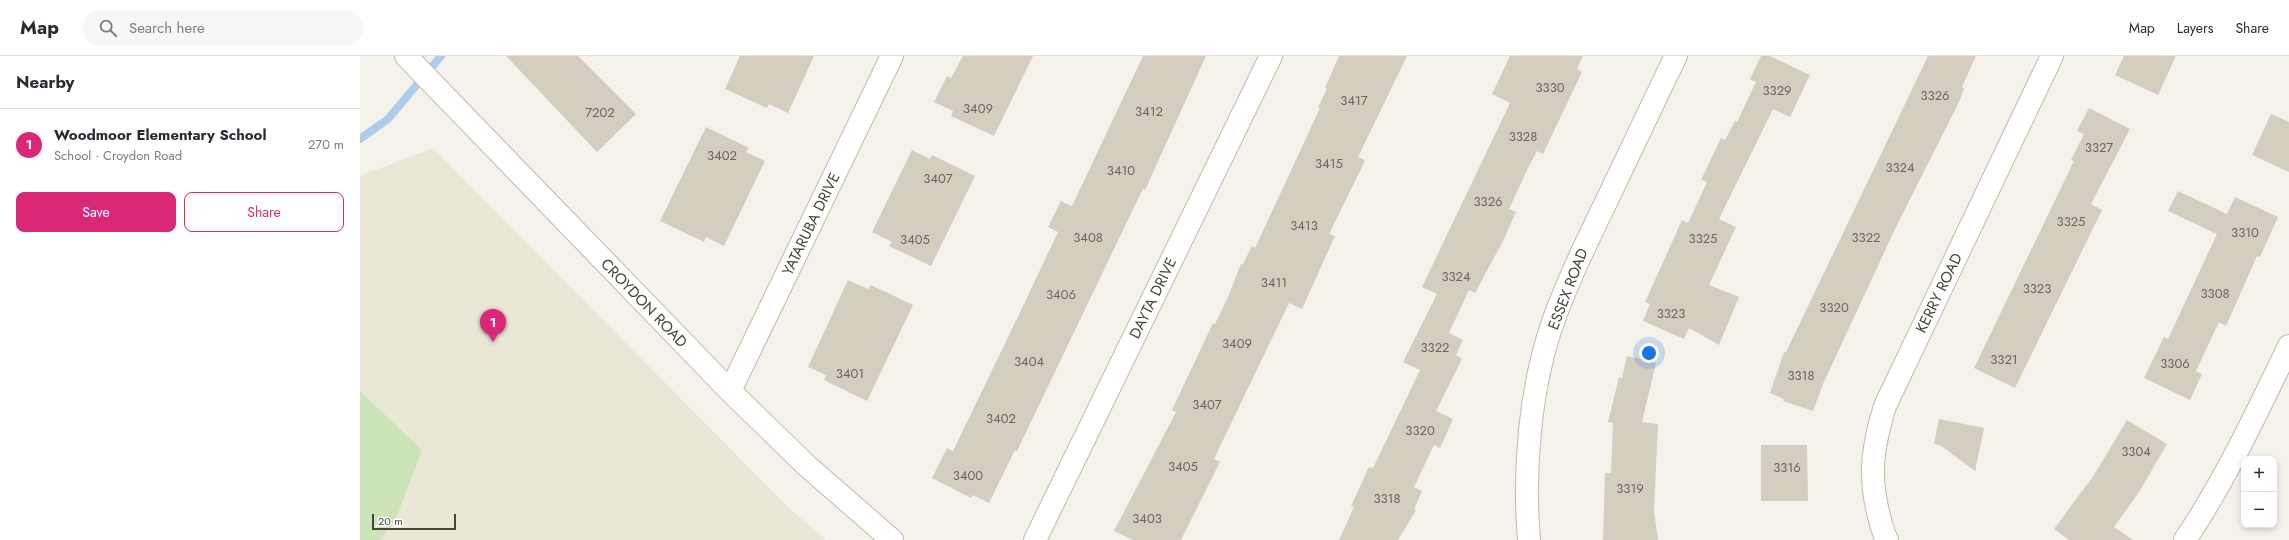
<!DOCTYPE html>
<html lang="en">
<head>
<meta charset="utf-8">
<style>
  :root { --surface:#fff; --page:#f7f7f7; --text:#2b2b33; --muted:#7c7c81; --line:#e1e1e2; --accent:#db2777 }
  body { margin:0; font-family:Jost,sans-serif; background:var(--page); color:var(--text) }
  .controls { position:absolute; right:12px; bottom:12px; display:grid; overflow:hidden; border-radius:8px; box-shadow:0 2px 6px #0003 }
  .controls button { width:36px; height:36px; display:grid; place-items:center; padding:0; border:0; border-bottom:1px solid var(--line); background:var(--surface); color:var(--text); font:20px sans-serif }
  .scale { position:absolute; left:12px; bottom:10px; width:84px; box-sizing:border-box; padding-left:4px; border:2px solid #474339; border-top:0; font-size:11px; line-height:14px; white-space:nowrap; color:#474339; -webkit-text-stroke:3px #fff; paint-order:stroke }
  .you { position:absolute; left:1289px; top:297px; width:14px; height:14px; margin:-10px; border:3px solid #fff; border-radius:50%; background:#1a73e8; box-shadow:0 0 0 6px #1a73e833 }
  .badge { display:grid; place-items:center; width:26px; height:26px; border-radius:50%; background:var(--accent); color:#fff; font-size:13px; font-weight:700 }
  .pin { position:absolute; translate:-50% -33px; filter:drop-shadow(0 1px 2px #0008) }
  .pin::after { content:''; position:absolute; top:21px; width:14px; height:12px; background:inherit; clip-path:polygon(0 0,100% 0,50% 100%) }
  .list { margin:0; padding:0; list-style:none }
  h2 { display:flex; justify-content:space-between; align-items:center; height:52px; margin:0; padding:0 16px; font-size:17px }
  h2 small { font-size:13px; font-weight:400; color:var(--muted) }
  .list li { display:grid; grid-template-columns:26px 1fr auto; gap:12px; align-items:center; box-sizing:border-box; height:72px; padding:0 16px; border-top:1px solid var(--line) }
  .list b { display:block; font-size:15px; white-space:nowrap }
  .list p { margin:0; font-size:13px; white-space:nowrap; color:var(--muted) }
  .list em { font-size:13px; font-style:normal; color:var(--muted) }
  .actions { display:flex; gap:8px; padding:12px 16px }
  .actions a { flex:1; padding:9px 0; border:1px solid var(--accent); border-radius:8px; text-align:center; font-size:14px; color:var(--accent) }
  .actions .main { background:var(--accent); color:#fff }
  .icon { flex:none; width:22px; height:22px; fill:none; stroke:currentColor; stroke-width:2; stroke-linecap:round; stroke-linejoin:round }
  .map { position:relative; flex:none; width:1929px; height:484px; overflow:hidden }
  header { display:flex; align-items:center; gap:24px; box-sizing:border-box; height:56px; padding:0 20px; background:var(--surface); border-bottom:1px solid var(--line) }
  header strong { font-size:19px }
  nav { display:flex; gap:22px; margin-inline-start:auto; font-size:14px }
  .search { width:280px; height:36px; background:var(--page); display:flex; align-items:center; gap:10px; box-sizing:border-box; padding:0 14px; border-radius:22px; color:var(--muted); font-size:15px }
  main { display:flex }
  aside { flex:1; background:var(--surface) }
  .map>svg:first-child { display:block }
  .education { fill:#ebe7d6 }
  .green { fill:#cde3b8 }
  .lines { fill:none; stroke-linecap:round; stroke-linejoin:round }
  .stream { stroke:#aecdea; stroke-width:8 }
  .building { fill:#d4cec1 }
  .minor-casing { stroke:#bebaae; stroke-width:24 }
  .minor { stroke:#fff; stroke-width:22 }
  .labels { text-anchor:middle; stroke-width:4; stroke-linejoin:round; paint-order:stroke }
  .number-label { font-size:13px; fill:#6a665b }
  .street-label { font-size:15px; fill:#474339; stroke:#fff }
</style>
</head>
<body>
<header>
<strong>Map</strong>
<div class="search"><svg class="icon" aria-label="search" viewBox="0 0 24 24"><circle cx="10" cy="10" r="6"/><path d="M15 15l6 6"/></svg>Search here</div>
<nav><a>Map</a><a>Layers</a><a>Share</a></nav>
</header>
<main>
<aside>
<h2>Nearby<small></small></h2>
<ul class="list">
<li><span class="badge">1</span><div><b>Woodmoor Elementary School</b><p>School · Croydon Road</p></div><em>270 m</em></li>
</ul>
<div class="actions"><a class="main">Save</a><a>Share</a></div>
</aside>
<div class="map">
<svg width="1929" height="484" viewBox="0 0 1929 484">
  <rect width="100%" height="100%" fill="#f4f2eb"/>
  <path class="education" d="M 73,92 L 429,452 L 466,484 L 0,484 L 0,120 Z"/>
  <path class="green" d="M 0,335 L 62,394 L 35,465 L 20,484 L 0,484 Z"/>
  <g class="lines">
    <path class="stream" d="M 0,83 L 28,63 L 81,0"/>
  </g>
  <path class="building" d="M 146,0 L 218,0 L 276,58 L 237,96 Z
    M 380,0 L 454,0 L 428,57 L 409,48 L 407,52 L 365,33 Z
    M 603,0 L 673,0 L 634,80 L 591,60 L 593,55 L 574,46 L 587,20 L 591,22 Z
    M 783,0 L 846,0 L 785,134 L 783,133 L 777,145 L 657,395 L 655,394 L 629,447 L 613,439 L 611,442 L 572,422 L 587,392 L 593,395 L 665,246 L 698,176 L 688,171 L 701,145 L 711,150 L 713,148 Z
    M 979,0 L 1047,0 L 998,101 L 1005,104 L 1002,111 L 969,178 L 975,180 L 942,253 L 929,247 L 854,403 L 860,406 L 821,484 L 773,484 L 754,475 L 816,356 L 812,354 L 853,267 L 855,268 L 868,241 L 881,208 L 883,208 L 892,190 L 895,192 L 960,52 L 958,51 L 967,33 L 965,32 Z
    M 1150,0 L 1223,0 L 1217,13 L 1222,16 L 1183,98 L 1177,95 L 1169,110 L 1149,153 L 1156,156 L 1143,185 L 1115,237 L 1109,234 L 1089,277 L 1103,284 L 1096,299 L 1102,303 L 1076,355 L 1093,363 L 1080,392 L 1074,389 L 1054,431 L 1062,435 L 1054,453 L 1056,454 L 1038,484 L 979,484 L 994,451 L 991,450 L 1009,411 L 1013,412 L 1060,314 L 1043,306 L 1077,238 L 1062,231 L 1150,47 L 1132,38 Z
    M 1401,0 L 1410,0 L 1450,19 L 1430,61 L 1413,53 L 1359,163 L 1376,171 L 1349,229 L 1379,241 L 1359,289 L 1329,272 L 1324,283 L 1283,265 L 1290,248 L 1285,246 L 1322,164 L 1328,167 L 1347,126 L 1341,124 L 1361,82 L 1365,84 L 1375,65 L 1377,66 L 1396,26 L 1390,23 Z
    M 1568,0 L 1616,0 L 1602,31 L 1604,32 L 1599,46 L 1536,171 L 1463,328 L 1453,355 L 1423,345 L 1424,343 L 1410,337 L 1424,296 L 1426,296 Z
    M 1764,0 L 1816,0 L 1798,39 L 1755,19 Z
    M 1729,52 L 1770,73 L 1731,148 L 1742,154 L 1655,332 L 1614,312 L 1714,105 L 1711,104 L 1724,78 L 1717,75 Z
    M 1911,58 L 1929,66 L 1929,116 L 1892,99 Z
    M 346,71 L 389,92 L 386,96 L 405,105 L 364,190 L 346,181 L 344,186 L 300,165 Z
    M 552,94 L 570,103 L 572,99 L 615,120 L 571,210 L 529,190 L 532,186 L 512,176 Z
    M 1818,135 L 1867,158 L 1875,141 L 1918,161 L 1900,201 L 1897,200 L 1866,270 L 1859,266 L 1836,315 L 1842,318 L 1830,344 L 1784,322 L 1804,281 L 1808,283 L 1857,178 L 1808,155 Z
    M 488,224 L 508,233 L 511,229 L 553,249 L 507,345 L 464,324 L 466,319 L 448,311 Z
    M 1267,300 L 1296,307 L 1282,366 L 1298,368 L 1294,454 L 1298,484 L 1243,484 L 1245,417 L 1251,417 L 1253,367 L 1248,366 L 1259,321 L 1262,322 Z
    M 1579,363 L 1624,372 L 1615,415 L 1580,389 L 1574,388 Z
    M 1767,364 L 1807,388 L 1779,436 L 1754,471 L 1773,484 L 1709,484 L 1694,473 L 1734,419 Z
    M 1401,389 L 1447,389 L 1448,445 L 1401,445 Z"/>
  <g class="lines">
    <g class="minor-casing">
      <path id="minor" d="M 46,0 L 370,335 L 446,409 L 532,484
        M 370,335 L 532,0
        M 675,484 L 911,0
        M 1169,484 C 1163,413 1170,330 1194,263 C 1209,222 1229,181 1248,142 C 1271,94 1293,47 1316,0
        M 1527,484 C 1523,477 1521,468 1519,460 C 1508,419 1513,389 1525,350 L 1692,0
        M 1825,484 C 1866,423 1897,356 1929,290"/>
    </g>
    <use href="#minor" class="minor"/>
  </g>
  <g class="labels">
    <g class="number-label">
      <text x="1190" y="36">3330</text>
      <text x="1417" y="39">3329</text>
      <text x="1575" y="44">3326</text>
      <text x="994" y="49">3417</text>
      <text x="618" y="57">3409</text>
      <text x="789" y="60">3412</text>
      <text x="240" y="61">7202</text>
      <text x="1163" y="85">3328</text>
      <text x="1739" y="96">3327</text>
      <text x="362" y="104">3402</text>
      <text x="969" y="112">3415</text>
      <text x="1540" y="116">3324</text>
      <text x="761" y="119">3410</text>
      <text x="578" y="127">3407</text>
      <text x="1128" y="150">3326</text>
      <text x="1711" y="170">3325</text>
      <text x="944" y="174">3413</text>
      <text x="1885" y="181">3310</text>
      <text x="728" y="186">3408</text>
      <text x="1506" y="186">3322</text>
      <text x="1343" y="187">3325</text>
      <text x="555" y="188">3405</text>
      <text x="1096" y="225">3324</text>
      <text x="914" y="231">3411</text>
      <text x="1677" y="237">3323</text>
      <text x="1855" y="242">3308</text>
      <text x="701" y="243">3406</text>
      <text x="1474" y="256">3320</text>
      <text x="1311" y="262">3323</text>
      <text x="877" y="292">3409</text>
      <text x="1075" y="296">3322</text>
      <text x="1644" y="308">3321</text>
      <text x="669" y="310">3404</text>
      <text x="1815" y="312">3306</text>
      <text x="490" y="322">3401</text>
      <text x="1441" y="324">3318</text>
      <text x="847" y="353">3407</text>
      <text x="641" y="367">3402</text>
      <text x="1060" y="379">3320</text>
      <text x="1776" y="400">3304</text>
      <text x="823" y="415">3405</text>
      <text x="1427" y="416">3316</text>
      <text x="608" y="424">3400</text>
      <text x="1270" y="437">3319</text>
      <text x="1027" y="447">3318</text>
      <text x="787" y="467">3403</text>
    </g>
    <g class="street-label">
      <text transform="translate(451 168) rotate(-64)" y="5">YATARUBA DRIVE</text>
      <text transform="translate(1208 233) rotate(-69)" y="5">ESSEX ROAD</text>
      <text transform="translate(1579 237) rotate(-64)" y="5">KERRY ROAD</text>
      <text transform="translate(793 242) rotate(-64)" y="5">DAYTA DRIVE</text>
      <text transform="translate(284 247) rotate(46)" y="5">CROYDON ROAD</text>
    </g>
  </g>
</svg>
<div class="controls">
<button>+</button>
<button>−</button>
</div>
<div class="scale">20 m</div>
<div class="you"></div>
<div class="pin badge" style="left:133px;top:286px">1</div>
</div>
</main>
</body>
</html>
